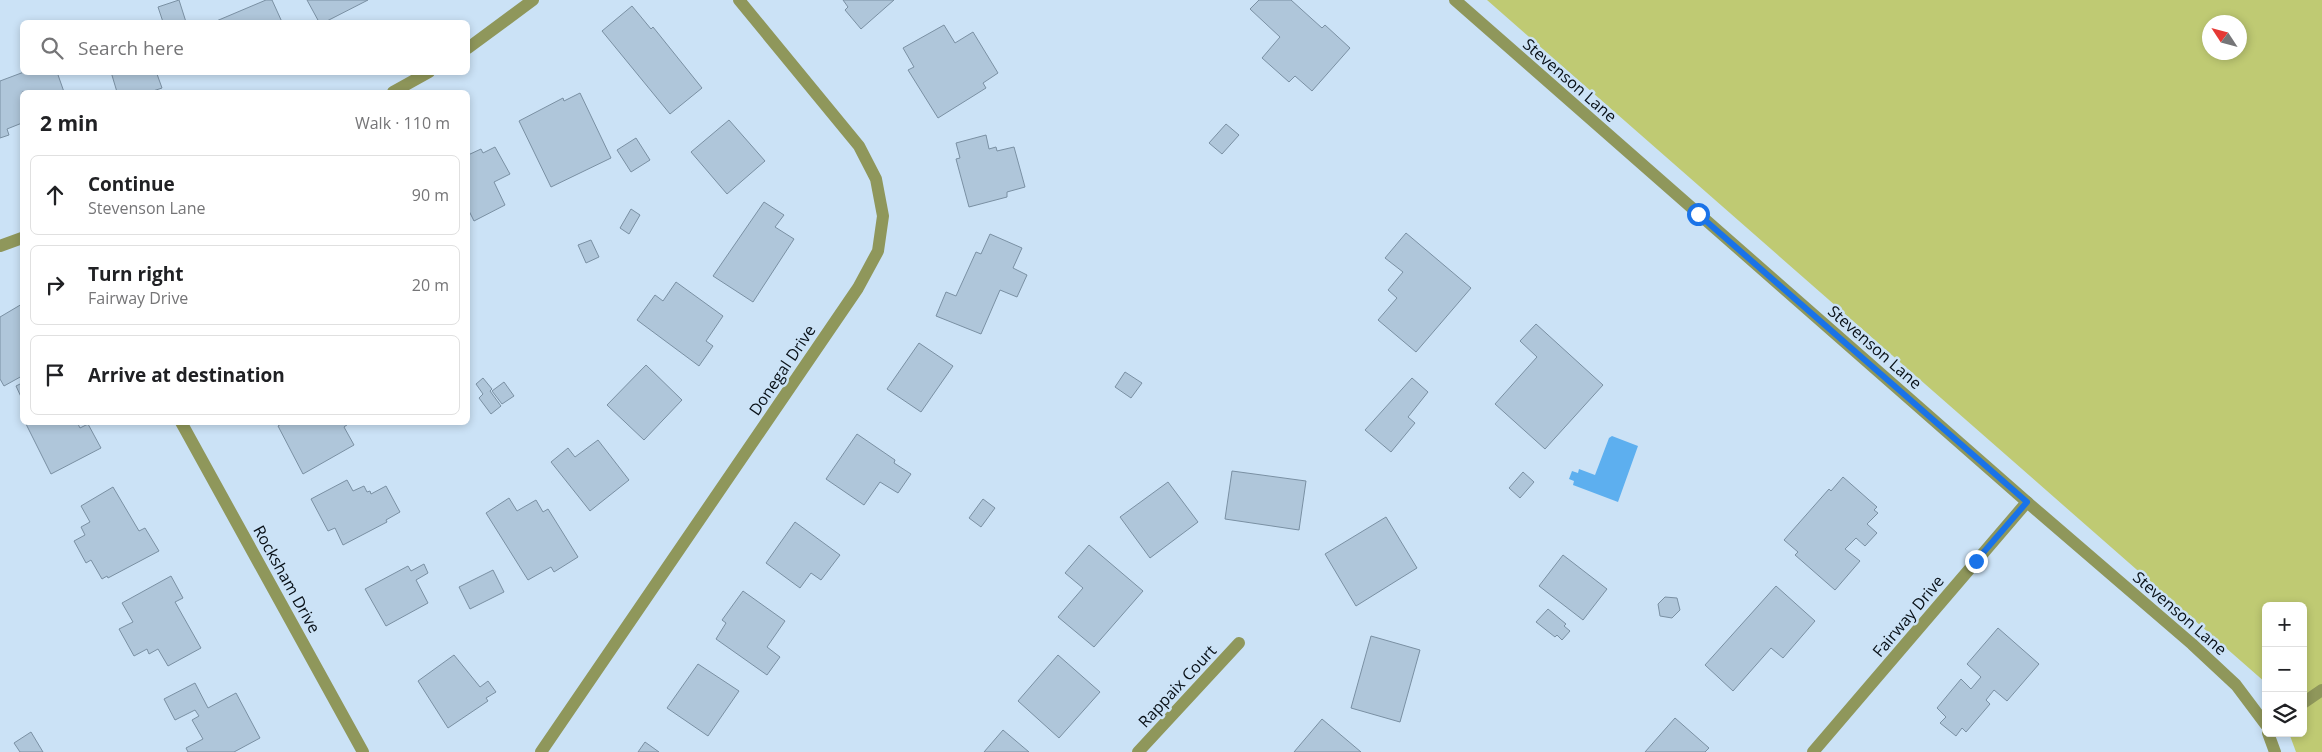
<!DOCTYPE html>
<html lang="en">
<head>
<meta charset="utf-8">
<style>
  :root { --surface:#fff; --page:#f2f2f2; --text:#202124; --muted:#757577; --line:#e0e0e0 }
  body { margin:0; font-family:"Open Sans",sans-serif; background:var(--page); color:var(--text) }
  .controls { position:absolute; right:15px; bottom:15px; display:grid; overflow:hidden; border-radius:8px; box-shadow:0 2px 8px #0003 }
  .controls button { width:45px; height:45px; display:grid; place-items:center; padding:0; border:0; border-bottom:1px solid var(--line); background:var(--surface); color:var(--text); font:25px sans-serif }
  .compass { position:absolute; left:2202px; top:15px; width:45px; height:45px; border-radius:50%; background:var(--surface); box-shadow:0 2px 8px #0003; rotate:306deg }
  .stop { position:absolute; width:15px; height:15px; margin:-11px; border:4px solid #1a73e8; border-radius:50%; background:#fff }
  .stop.end { background:#1a73e8; border-color:#fff; box-shadow:0 1px 5px #0008 }
  .list { margin:0; padding:0; list-style:none }
  h2 { display:flex; justify-content:space-between; align-items:center; height:65px; margin:0; padding:0 20px; font-size:21px }
  h2 small { font-size:16px; font-weight:400; color:var(--muted) }
  .list li { display:grid; grid-template-columns:32px 1fr auto; gap:15px; align-items:center; box-sizing:border-box; height:80px; margin:0 10px 10px; padding:0 10px; border:1px solid var(--line); border-radius:8px }
  .list b { display:block; font-size:19px; white-space:nowrap }
  .list p { margin:0; font-size:16px; white-space:nowrap; color:var(--muted) }
  .list em { font-size:16px; font-style:normal; color:var(--muted) }
  .icon { flex:none; width:28px; height:28px; fill:none; stroke:currentColor; stroke-width:2; stroke-linecap:round; stroke-linejoin:round }
  .map { position:relative; flex:none; width:2322px; height:752px; overflow:hidden }
  .search { position:absolute; background:var(--surface); box-shadow:0 2px 8px #0003; left:20px; top:20px; width:450px; height:55px; display:flex; align-items:center; gap:12px; box-sizing:border-box; padding:0 18px; border-radius:8px; color:var(--muted); font-size:19px }
  .panel { position:absolute; background:var(--surface); box-shadow:0 2px 8px #0003; left:20px; top:90px; width:450px; height:335px; border-radius:8px }
  .map>svg:first-child { display:block }
  .green { fill:#bfca73; fill-rule:evenodd }
  .water { fill:#5dafef }
  .building { fill:#afc6da; stroke:#7a90a3 }
  .lines { fill:none; stroke-linecap:round; stroke-linejoin:round }
  .service { stroke:#8f975b; stroke-width:12 }
  .minor { stroke:#8f975b; stroke-width:12 }
  .tertiary { stroke:#8f975b; stroke-width:12 }
  .route { stroke:#1a73e8; stroke-width:6 }
  .labels { text-anchor:middle; stroke-width:5; stroke-linejoin:round; paint-order:stroke }
  .street-label { font-size:16px; fill:#081017; stroke:#cbe2f6 }
</style>
</head>
<body>
<div class="map">
<svg width="2322" height="752" viewBox="0 0 2322 752">
  <rect width="100%" height="100%" fill="#cbe2f6"/>
  <path class="green" d="M 1487,0 L 2322,0 L 2322,752 L 2296,752 L 2289,733 L 2303,733 L 2303,606 L 2266,606 L 2266,683 ZM 2210,22 L 2240,22 L 2240,52 L 2210,52 Z"/>
  <path class="water" d="M 1612,436 L 1638,446 L 1618,502 L 1573,485 L 1574,481 L 1569,479 L 1572,471 L 1578,473 L 1579,469 L 1595,475 L 1609,438 Z"/>
  <path class="building" d="M 179,0 L 186,22 L 160,22 L 163,22 L 158,7 Z
    M 266,0 L 272,0 L 282,22 L 214,22 Z
    M 307,0 L 368,0 L 325,22 L 319,22 Z
    M 843,0 L 894,0 L 861,29 L 845,10 L 848,7 Z
    M 1259,0 L 1291,0 L 1322,28 L 1325,25 L 1350,48 L 1312,91 L 1295,76 L 1289,82 L 1262,58 L 1280,37 L 1250,9 Z
    M 632,6 L 651,29 L 653,27 L 702,88 L 670,114 L 602,31 Z
    M 944,25 L 955,43 L 973,32 L 998,73 L 983,83 L 986,88 L 938,118 L 908,70 L 914,67 L 903,48 Z
    M 24,72 L 57,72 L 64,92 L 22,92 L 22,123 L 7,129 L 9,135 L 0,138 L 0,81 Z
    M 111,72 L 160,72 L 157,74 L 162,88 L 150,92 L 117,92 Z
    M 580,93 L 611,158 L 551,187 L 519,121 L 563,98 L 564,101 Z
    M 729,120 L 765,161 L 727,194 L 691,152 Z
    M 1226,124 L 1239,135 L 1222,154 L 1209,143 Z
    M 986,135 L 989,149 L 996,147 L 997,151 L 1014,147 L 1025,187 L 1007,192 L 1007,197 L 969,207 L 956,159 L 960,158 L 956,143 Z
    M 636,138 L 650,160 L 631,172 L 617,150 Z
    M 495,147 L 510,174 L 494,182 L 505,205 L 474,221 L 468,209 L 468,155 L 481,149 L 483,153 Z
    M 764,202 L 784,215 L 775,227 L 794,239 L 753,302 L 713,276 Z
    M 631,209 L 640,215 L 629,234 L 620,228 Z
    M 1406,233 L 1471,288 L 1416,352 L 1378,320 L 1397,298 L 1388,290 L 1403,272 L 1385,258 Z
    M 990,234 L 1022,248 L 1013,268 L 1027,275 L 1017,297 L 1000,290 L 981,334 L 936,316 L 946,292 L 956,296 L 976,252 L 981,254 Z
    M 591,240 L 599,257 L 586,263 L 578,245 Z
    M 676,282 L 723,316 L 706,341 L 713,346 L 699,366 L 637,320 L 655,295 L 663,301 Z
    M 22,304 L 22,376 L 4,386 L 0,379 L 0,317 Z
    M 1536,324 L 1603,385 L 1545,449 L 1495,404 L 1537,357 L 1520,341 Z
    M 919,343 L 953,366 L 921,412 L 887,389 Z
    M 646,365 L 682,400 L 644,440 L 607,405 Z
    M 1125,372 L 1142,383 L 1131,398 L 1115,387 Z
    M 483,378 L 492,389 L 490,391 L 501,406 L 491,414 L 479,398 L 483,394 L 476,384 Z
    M 1412,378 L 1428,392 L 1408,417 L 1415,423 L 1391,452 L 1365,430 Z
    M 504,382 L 514,396 L 502,404 L 492,391 Z
    M 22,383 L 22,399 L 16,386 Z
    M 25,422 L 77,422 L 80,428 L 88,424 L 101,448 L 51,474 Z
    M 284,422 L 351,422 L 344,427 L 354,445 L 303,474 L 278,426 Z
    M 857,434 L 895,460 L 894,463 L 911,474 L 898,493 L 880,482 L 864,505 L 826,479 Z
    M 598,440 L 629,480 L 590,511 L 551,462 L 568,448 L 575,457 Z
    M 1232,471 L 1306,481 L 1299,530 L 1225,519 Z
    M 1523,472 L 1534,482 L 1520,498 L 1509,488 Z
    M 1843,477 L 1877,507 L 1874,510 L 1878,513 L 1867,524 L 1877,533 L 1865,546 L 1856,538 L 1845,549 L 1860,561 L 1835,590 L 1795,555 L 1798,552 L 1784,540 L 1829,489 L 1831,491 Z
    M 347,480 L 353,491 L 364,486 L 367,492 L 370,491 L 371,494 L 386,486 L 400,512 L 386,520 L 387,522 L 343,545 L 335,528 L 328,531 L 311,499 Z
    M 1168,482 L 1198,522 L 1150,558 L 1120,517 Z
    M 113,487 L 139,531 L 145,528 L 159,551 L 108,578 L 107,576 L 102,579 L 91,560 L 86,563 L 74,541 L 85,535 L 81,527 L 90,522 L 81,506 Z
    M 509,498 L 517,511 L 536,500 L 543,512 L 548,509 L 578,557 L 554,572 L 551,567 L 528,580 L 486,513 Z
    M 983,499 L 995,508 L 981,527 L 969,518 Z
    M 1386,517 L 1417,568 L 1356,606 L 1325,554 Z
    M 795,522 L 840,555 L 821,580 L 811,573 L 800,588 L 766,563 Z
    M 1089,545 L 1143,591 L 1094,647 L 1058,617 L 1083,588 L 1065,573 Z
    M 1563,555 L 1607,589 L 1583,620 L 1539,586 Z
    M 424,564 L 428,573 L 416,580 L 428,603 L 386,626 L 365,589 L 408,566 L 411,571 Z
    M 493,570 L 504,592 L 470,609 L 459,587 Z
    M 171,576 L 183,598 L 175,602 L 201,648 L 168,666 L 158,649 L 149,654 L 147,649 L 134,656 L 119,629 L 133,622 L 122,603 Z
    M 1776,586 L 1815,621 L 1783,658 L 1771,648 L 1733,691 L 1705,665 Z
    M 743,591 L 785,621 L 767,647 L 780,657 L 767,675 L 716,639 L 726,623 L 722,620 Z
    M 1665,597 L 1677,598 L 1680,610 L 1672,618 L 1660,616 L 1658,604 Z
    M 1548,609 L 1566,624 L 1564,626 L 1570,631 L 1562,640 L 1557,635 L 1555,637 L 1536,622 Z
    M 1998,628 L 2039,664 L 2007,701 L 1994,690 L 1986,700 L 1990,704 L 1966,732 L 1962,728 L 1956,736 L 1940,723 L 1946,717 L 1937,708 L 1961,679 L 1971,689 L 1981,677 L 1967,664 Z
    M 1371,636 L 1420,650 L 1400,722 L 1351,708 Z
    M 454,655 L 480,687 L 488,681 L 496,692 L 486,698 L 488,701 L 448,728 L 418,681 Z
    M 1058,655 L 1100,692 L 1059,738 L 1018,701 Z
    M 698,664 L 739,691 L 708,736 L 667,708 Z
    M 195,683 L 208,708 L 236,693 L 260,738 L 234,752 L 188,752 L 186,748 L 203,739 L 192,720 L 199,716 L 195,710 L 175,720 L 164,699 Z
    M 1675,718 L 1709,748 L 1705,752 L 1645,752 Z
    M 1322,719 L 1361,752 L 1294,752 Z
    M 1003,730 L 1029,752 L 984,752 Z
    M 31,732 L 43,752 L 20,752 L 14,743 Z
    M 645,742 L 659,752 L 638,752 Z"/>
  <g class="lines">
    <path class="service" d="M 2303,703 L 2322,690"/>
    <path class="minor" d="M 468,48 L 533,0
      M 393,92 L 429,72
      M 0,246 L 22,238
      M 181,422 L 363,752
      M 541,752 L 858,288 L 878,251 L 883,216 L 876,179 L 859,146 L 739,0
      M 1138,752 L 1239,643
      M 1813,752 L 2027,502"/>
    <path class="tertiary" d="M 1455,0 L 2027,502 L 2192,644 L 2236,685 L 2266,725
      M 2268,733 L 2275,752"/>
  </g>
  <g class="lines">
    <path class="route" d="M 1698,214 L 2027,502 L 1976,561"/>
  </g>
  <g class="labels">
    <g class="street-label">
      <text transform="translate(1570 80) rotate(41)" y="6">Stevenson Lane</text>
      <text transform="translate(1875 347) rotate(41)" y="6">Stevenson Lane</text>
      <text transform="translate(782 370) rotate(-56)" y="6">Donegal Drive</text>
      <text transform="translate(287 579) rotate(61)" y="6">Rocksham Drive</text>
      <text transform="translate(2180 613) rotate(41)" y="6">Stevenson Lane</text>
      <text transform="translate(1908 616) rotate(-50)" y="6">Fairway Drive</text>
      <text transform="translate(1177 686) rotate(-47)" y="6">Rappaix Court</text>
    </g>
  </g>
</svg>
<div class="controls">
<button>+</button>
<button>−</button>
<button><svg class="icon" aria-label="layers" viewBox="0 0 24 24"><path d="M12 4l9 5-9 5-9-5zM3 14l9 5 9-5"/></svg></button>
</div>
<svg class="compass" viewBox="-18 -18 36 36"><path d="M0-13l5 13h-10z" fill="#e53935"/><path d="M0 13l5-13h-10z" fill="#757577"/></svg>
<div class="stop" style="left:1698px;top:214px"></div>
<div class="stop end" style="left:1976px;top:561px"></div>
<div class="search"><svg class="icon" aria-label="search" viewBox="0 0 24 24"><circle cx="10" cy="10" r="6"/><path d="M15 15l6 6"/></svg>Search here</div>
<section class="panel">
<h2>2 min<small>Walk · 110 m</small></h2>
<ul class="list">
<li><svg class="icon" aria-label="ahead" viewBox="0 0 24 24"><path d="M12 20V5M6 11l6-6 6 6"/></svg><div><b>Continue</b><p>Stevenson Lane</p></div><em>90 m</em></li>
<li><svg class="icon" aria-label="right" viewBox="0 0 24 24"><path d="M7 20v-9h11M14 6l5 5-5 5"/></svg><div><b>Turn right</b><p>Fairway Drive</p></div><em>20 m</em></li>
<li><svg class="icon" aria-label="arrive" viewBox="0 0 24 24"><path d="M6 21V4h12l-3 4 3 4H6"/></svg><div><b>Arrive at destination</b></div></li>
</ul>
</section>
</div>
</body>
</html>
